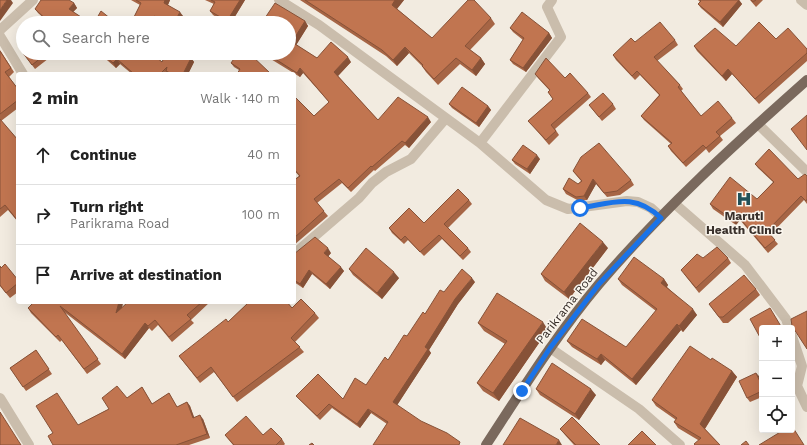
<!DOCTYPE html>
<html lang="en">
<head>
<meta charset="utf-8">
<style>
  :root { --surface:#fff; --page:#f6f6f6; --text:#222; --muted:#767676; --line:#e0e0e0 }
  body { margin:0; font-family:"Work Sans",sans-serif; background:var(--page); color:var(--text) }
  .controls { position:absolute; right:12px; bottom:12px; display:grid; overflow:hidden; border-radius:4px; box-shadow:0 4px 16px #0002 }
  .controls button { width:36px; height:36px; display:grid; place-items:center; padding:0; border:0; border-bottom:1px solid var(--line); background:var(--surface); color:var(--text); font:20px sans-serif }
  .stop { position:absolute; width:12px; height:12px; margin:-9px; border:3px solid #1a73e8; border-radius:50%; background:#fff }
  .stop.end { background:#1a73e8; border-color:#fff; box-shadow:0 1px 4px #0008 }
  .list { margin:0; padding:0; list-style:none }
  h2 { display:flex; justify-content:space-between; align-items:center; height:52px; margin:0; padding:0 16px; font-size:17px }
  h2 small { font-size:13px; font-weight:400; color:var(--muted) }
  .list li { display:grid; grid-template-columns:26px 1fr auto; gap:12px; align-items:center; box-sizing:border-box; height:60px; padding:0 16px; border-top:1px solid var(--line) }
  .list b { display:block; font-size:15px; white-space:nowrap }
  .list p { margin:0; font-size:13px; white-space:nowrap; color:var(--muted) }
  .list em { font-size:13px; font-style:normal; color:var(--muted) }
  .icon { flex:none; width:22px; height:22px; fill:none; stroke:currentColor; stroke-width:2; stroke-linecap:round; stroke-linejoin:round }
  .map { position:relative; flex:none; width:807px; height:445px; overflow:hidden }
  .search { position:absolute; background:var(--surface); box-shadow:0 4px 16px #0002; left:16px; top:16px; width:280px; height:44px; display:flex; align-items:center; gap:10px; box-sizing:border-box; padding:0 14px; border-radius:22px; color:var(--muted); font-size:15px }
  .panel { position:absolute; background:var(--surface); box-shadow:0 4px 16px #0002; left:16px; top:72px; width:280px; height:232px; border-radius:4px }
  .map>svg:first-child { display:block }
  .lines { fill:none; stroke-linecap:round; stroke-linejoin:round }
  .minor { stroke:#cabdac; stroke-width:10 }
  .major { stroke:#7a695d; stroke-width:10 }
  .wall { fill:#a66545 }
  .shaded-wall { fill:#875238 }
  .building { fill:#c17550; stroke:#875238 }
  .route { stroke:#1a73e8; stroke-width:5 }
  .labels { text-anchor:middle; stroke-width:3; stroke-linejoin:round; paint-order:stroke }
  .poi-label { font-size:12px; font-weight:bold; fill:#39302b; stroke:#faf5ed }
  .street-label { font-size:12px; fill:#39302b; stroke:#faf5ed }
</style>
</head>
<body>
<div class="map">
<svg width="807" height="445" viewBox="0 0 807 445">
  <rect width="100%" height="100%" fill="#f2ebe0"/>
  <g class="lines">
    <path class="minor" d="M 279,0 L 319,25 L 480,143 L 546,200 L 568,209 L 627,201 L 638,202 L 651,208 L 661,217
      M 801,0 L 807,5
      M 0,30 L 33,0
      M 0,36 L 23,74
      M 758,124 L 807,172
      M 480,143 L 561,37 L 547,7 L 552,0
      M 675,204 L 745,265 L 786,319 L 789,328
      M 294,254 L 359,198 L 372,183 L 386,172 L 411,159 L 446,118
      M 792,336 L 802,366 L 797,386 L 807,407
      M 550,348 L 639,409 L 680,445
      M 0,398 L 29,445"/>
    <path class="major" d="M 486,445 C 522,390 557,334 599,284 C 662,210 735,144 807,80"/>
  </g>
  <path class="wall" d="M 131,0 L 170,0 L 168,5 L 183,16 L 179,23 L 161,23 L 157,21 L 155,23 L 140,23 L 137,21 L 134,17 L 140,5 Z
    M 205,0 L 245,0 L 231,23 L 226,23 L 213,15 L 210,11 L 214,4 Z
    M 300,0 L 404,0 L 397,9 L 432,38 L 491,18 L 495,24 L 470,50 L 481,58 L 485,64 L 476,76 L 460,64 L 438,85 L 426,72 L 422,66 L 409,53 L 397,66 L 386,56 Z
    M 698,0 L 739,0 L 742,4 L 723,27 L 701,8 L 698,4 L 700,2 Z
    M 750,0 L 763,0 L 756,7 Z
    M 74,3 L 77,8 L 73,12 L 90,23 L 49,23 L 38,13 L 35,9 Z
    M 263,21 L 305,21 L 308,26 L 296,45 L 317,58 L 351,62 L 338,76 L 378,120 L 431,122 L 409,148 L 405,145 L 375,171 L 374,170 L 351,192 L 342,183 L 317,203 L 328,216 L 294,245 L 294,180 L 299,176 L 294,170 L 294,96 L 314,116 L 329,102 L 303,73 L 300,77 L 261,53 L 289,53 Z
    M 510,28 L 549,33 L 552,38 L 526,72 L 513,64 L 510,60 L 523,40 L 513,32 Z
    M 776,39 L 807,49 L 807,61 L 759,104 L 732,74 L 726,81 L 697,51 L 694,46 L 736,46 Z
    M 675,40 L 678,45 L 657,61 L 680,85 L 683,89 L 681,91 L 701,116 L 732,118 L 736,123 L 720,136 L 723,140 L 709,153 L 706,149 L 686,167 L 671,151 L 668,146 L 671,144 L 644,120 L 641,116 L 659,95 L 640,75 L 635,80 L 616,60 L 613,55 L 635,42 Z
    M 20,49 L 23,53 L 52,53 L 53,55 L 35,69 Z
    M 0,50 L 14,72 L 9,77 L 18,89 L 18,108 L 1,121 L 18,140 L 18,222 L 8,210 L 0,217 Z
    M 99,53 L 151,53 L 162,62 L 191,58 L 194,62 L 188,74 L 169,74 L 168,73 L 167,74 L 132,74 L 120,64 L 116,68 Z
    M 231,63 L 271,74 L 239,70 L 234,67 Z
    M 535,74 L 565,78 L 588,93 L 591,97 L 555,129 L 559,135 L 549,145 L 532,125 L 528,121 L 553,99 L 548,92 L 550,91 L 538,78 Z
    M 449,104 L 488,106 L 491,110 L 479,127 L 452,108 Z
    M 613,104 L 616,109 L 602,121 L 589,105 Z
    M 540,159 L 530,174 L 515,164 L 512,160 Z
    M 755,164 L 798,179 L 807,176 L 807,204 L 804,200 L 770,235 L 778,244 L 768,253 L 740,220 L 736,225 L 713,209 L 710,204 L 757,199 L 773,182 L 758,168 Z
    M 573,171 L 631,180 L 634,185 L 620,195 L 607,197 L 596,184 L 587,200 L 579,201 L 566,194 L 563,189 L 578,184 L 581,181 Z
    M 469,200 L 472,204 L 448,228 L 468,248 L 471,252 L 463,260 L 442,239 L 424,256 L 408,240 L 404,244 L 392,233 L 389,228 L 424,223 Z
    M 608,248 L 569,299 L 545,281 L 541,274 Z
    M 331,253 L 328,256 L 344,271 L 330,289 L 312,274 L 303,288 L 294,282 L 294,254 Z
    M 703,258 L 728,258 L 731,263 L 699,293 L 684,274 Z
    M 0,266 L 1,267 L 18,280 L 18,292 L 10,298 L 0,286 Z
    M 349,269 L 399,278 L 382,299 L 353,275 Z
    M 618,279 L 664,279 L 668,285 L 667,287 L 697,315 L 683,332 L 681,330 L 636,385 L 605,360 L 601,365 L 572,347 L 567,341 L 626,347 L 656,311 L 622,285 Z
    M 475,282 L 458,304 L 429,350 L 431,353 L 397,405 L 387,424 L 371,413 L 360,428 L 332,408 L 320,420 L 296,396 L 343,399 L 366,385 L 388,360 L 425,314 L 444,292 Z
    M 756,289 L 760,295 L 728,323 L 723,323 L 709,304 Z
    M 34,302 L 123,302 L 122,308 L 128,302 L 210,302 L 191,320 L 194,323 L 172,342 L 158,325 L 152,331 L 149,328 L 125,359 L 63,311 L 101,364 L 87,374 L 62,340 L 60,342 L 31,313 L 28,308 Z
    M 245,302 L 287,302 L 292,308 L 315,313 L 319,318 L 295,342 L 304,352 L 237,402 L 214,372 L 200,383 L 179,356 L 228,322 L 247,304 Z
    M 478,323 L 548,330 L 499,401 L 483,391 L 477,383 L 505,344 L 484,331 Z
    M 36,350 L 52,374 L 26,391 L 10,368 Z
    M 711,360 L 732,371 L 737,377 L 705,429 L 720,445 L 698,440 L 678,428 L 674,422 L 676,420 L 656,406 L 652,400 Z
    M 760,377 L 762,383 L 762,397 L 750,402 L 747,398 Z
    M 142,387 L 152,404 L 169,393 L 177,407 L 187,402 L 190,406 L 194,418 L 203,419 L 210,438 L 189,445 L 53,445 L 53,433 L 78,425 L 109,409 L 127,398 Z
    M 536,389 L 596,395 L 579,420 L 540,395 Z
    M 792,403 L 795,407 L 792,409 Z
    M 560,429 L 600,445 L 574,445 L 565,435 Z
    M 225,435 L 263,435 L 282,439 L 285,444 L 284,445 L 233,445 Z"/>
  <path class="shaded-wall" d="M 7,0 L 11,0 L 13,3 L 0,21 L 0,10 Z
    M 165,0 L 170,0 L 167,7 L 164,3 Z
    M 240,0 L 245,0 L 231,23 L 228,23 L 227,21 Z
    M 395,0 L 404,0 L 396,10 L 392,5 Z
    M 739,0 L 742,4 L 723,27 L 720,22 Z
    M 74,3 L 77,8 L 72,13 L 69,9 Z
    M 180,12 L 183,16 L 179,23 L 174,23 Z
    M 154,16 L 157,21 L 155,23 L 150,23 Z
    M 305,21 L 308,26 L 295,47 L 292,42 Z
    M 549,33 L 552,38 L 526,72 L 523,68 Z
    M 405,47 L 409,53 L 397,66 L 393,60 Z
    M 348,57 L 351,62 L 337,77 L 334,72 Z
    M 191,58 L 194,62 L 188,74 L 183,74 Z
    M 481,58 L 485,64 L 476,76 L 472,70 Z
    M 117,59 L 120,64 L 116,68 L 113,63 Z
    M 300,68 L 303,73 L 300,77 L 297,73 Z
    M 728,69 L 732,74 L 726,81 L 722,76 Z
    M 488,106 L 491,110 L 479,127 L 476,123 Z
    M 428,117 L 431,122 L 409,148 L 405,143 Z
    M 537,155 L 540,159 L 530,174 L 527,169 Z
    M 593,179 L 596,184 L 587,200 L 584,196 Z
    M 737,215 L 740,220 L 736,225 L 733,220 Z
    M 603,242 L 608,248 L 569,299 L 564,292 Z
    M 328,248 L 331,253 L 327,258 L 324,253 Z
    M 341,267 L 344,271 L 330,289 L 326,284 Z
    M 309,270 L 312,274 L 303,288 L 300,284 Z
    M 394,272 L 399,278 L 382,299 L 377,293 Z
    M 472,278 L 475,282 L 458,304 L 429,350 L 431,353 L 396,407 L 393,402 L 425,347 L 455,299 Z
    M 664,279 L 668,285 L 665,289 L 661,283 Z
    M 119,302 L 123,302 L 120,318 L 116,313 Z
    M 693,309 L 697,315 L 683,332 L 679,326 Z
    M 543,322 L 548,330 L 499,401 L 493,393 Z
    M 145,323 L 149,328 L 125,359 L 122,354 Z
    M 677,324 L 681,330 L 636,385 L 632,379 Z
    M 601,354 L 605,360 L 601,365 L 597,359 Z
    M 732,371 L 737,377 L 704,430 L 700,424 Z
    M 756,373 L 760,377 L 762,383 L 762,386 Z
    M 591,389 L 596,395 L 579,420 L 575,414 Z
    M 187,402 L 190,406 L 196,422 L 193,418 Z
    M 368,409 L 371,413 L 360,428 L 357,424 Z
    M 200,415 L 203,419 L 210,438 L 207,434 Z
    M 559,440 L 562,445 L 556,445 Z"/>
  <path class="building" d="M 0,0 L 7,0 L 0,10 Z
    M 41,0 L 69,0 L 74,3 L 69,9 L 90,23 L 50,23 L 35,9 Z
    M 136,0 L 165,0 L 164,3 L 180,12 L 174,23 L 165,23 L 154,16 L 150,23 L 146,23 L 134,17 L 141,3 Z
    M 211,0 L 240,0 L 227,21 L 210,11 L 215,2 Z
    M 305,0 L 395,0 L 392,5 L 432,38 L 468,0 L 474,0 L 491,18 L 465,46 L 481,58 L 472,70 L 456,58 L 434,79 L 422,66 L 423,65 L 405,47 L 393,60 L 382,50 Z
    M 700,0 L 739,0 L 720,22 L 698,4 L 701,1 Z
    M 751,0 L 756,0 L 753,2 Z
    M 275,3 L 305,21 L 292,42 L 317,58 L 331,42 L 348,57 L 334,72 L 378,120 L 398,97 L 428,117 L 405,143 L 402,141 L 372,167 L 371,166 L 348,188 L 339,179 L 314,199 L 324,211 L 294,238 L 294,180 L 300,176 L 294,169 L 294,96 L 314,116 L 329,102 L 300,68 L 297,73 L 266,53 L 289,53 L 289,23 L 257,23 L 260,19 L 263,21 Z
    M 101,11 L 116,23 L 94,23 Z
    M 522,12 L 549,33 L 523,68 L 510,60 L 524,38 L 510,28 Z
    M 660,22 L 675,40 L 654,57 L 680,85 L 678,87 L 701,116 L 718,101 L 732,118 L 716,132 L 720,136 L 706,148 L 703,145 L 683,163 L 668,146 L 672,143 L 641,116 L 660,95 L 637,71 L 632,76 L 613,55 L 631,38 L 635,42 Z
    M 759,22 L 776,39 L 788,28 L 807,49 L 807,53 L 755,99 L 728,69 L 722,76 L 694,46 L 715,28 L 736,46 Z
    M 23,47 L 23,53 L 47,53 L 32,65 L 20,49 Z
    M 0,51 L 11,68 L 5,72 L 18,89 L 18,100 L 0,114 Z
    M 101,53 L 151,53 L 162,62 L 166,53 L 183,53 L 191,58 L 183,74 L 172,74 L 166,71 L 167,67 L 160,74 L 134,74 L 117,59 L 113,63 Z
    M 238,53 L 249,53 L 271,74 L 237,74 L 240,69 L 231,63 Z
    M 546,58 L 565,78 L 570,73 L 588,93 L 551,125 L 556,131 L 546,140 L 528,121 L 553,99 L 548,92 L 550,90 L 535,74 Z
    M 462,87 L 488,106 L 476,123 L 449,104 Z
    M 603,93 L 613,104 L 599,117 L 589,105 Z
    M 807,115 L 807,150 L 791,129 Z
    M 0,119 L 18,140 L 18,221 L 5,205 L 0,209 Z
    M 599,143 L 631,180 L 617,191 L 604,193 L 593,179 L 584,196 L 576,197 L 563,189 L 569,178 L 578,184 L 582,181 L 573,171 L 581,157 Z
    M 523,145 L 537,155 L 527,169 L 512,160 Z
    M 769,149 L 798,179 L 805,174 L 807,176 L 807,199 L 806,201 L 801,196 L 767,231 L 775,240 L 765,248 L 737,215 L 733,220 L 710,204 L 730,177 L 757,199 L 774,182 L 755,164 Z
    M 458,189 L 469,200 L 444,224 L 468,248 L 460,256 L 439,235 L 420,252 L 405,236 L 401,240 L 389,228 L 409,208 L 424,223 Z
    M 580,223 L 603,242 L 564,292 L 541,274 Z
    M 315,237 L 328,248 L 324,253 L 341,267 L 326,284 L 309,270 L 300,284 L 294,280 L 294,254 Z
    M 717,247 L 728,258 L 696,288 L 681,270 L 697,254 L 703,258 Z
    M 366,248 L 394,272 L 377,293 L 349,269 Z
    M 634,257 L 664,279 L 661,283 L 693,309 L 679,326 L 677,324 L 632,379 L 601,354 L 597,359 L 567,341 L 582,319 L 626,347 L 657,309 L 618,279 Z
    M 5,264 L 18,280 L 18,283 L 6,293 L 0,285 L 0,266 L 1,268 Z
    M 462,269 L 472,278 L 455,299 L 425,347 L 428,349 L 393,402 L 421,421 L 447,433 L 460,442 L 459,445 L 373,445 L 388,422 L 368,409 L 357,424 L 329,404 L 317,416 L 296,396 L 318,374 L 343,399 L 355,378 L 366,385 L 385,357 L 388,360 L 404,335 L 407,336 L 423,312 L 425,314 L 440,290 L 444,292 Z
    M 744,275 L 756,289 L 723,317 L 719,317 L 709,304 Z
    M 497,293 L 543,322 L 493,393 L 477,383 L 507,341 L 478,323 Z
    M 301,299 L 315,313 L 291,338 L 300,347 L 233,397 L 211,367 L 197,378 L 179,356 L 226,319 L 228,322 L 248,303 L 246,302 L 287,302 L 292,308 Z
    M 34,302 L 119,302 L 116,313 L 128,302 L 202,302 L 187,315 L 191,319 L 169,337 L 155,320 L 148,326 L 145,323 L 122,354 L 60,306 L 98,359 L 84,369 L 58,335 L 56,337 L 28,308 Z
    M 770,308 L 782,328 L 762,328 L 762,341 L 750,319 Z
    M 807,311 L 807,349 L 792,326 L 791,319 Z
    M 690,346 L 711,360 L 712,358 L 732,371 L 700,424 L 720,445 L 695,445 L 694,444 L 701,438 L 674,422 L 677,418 L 652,400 Z
    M 36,350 L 49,369 L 23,387 L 10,368 Z
    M 552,363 L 591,389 L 575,414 L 536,389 Z
    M 756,373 L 762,386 L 762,391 L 747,398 L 739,381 Z
    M 117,386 L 127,398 L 142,387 L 152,404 L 169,393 L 177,407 L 187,402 L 193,418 L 200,415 L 207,434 L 176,445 L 53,445 L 48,436 L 53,433 L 36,406 L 57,393 L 78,425 L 109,409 L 102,398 Z
    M 0,412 L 21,445 L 0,445 Z
    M 246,416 L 263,435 L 271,428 L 282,439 L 276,445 L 234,445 L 225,435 Z
    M 572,417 L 600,445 L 576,445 L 560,429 Z
    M 520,418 L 559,440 L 556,445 L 503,445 Z
    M 792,426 L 804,445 L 759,445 L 782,431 L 782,430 L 792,430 Z
    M 642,431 L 656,445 L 628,445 Z
    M 746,441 L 749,445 L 741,445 Z
    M 312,443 L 314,445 L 309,445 Z"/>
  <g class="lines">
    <path class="route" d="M 522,391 L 550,348 L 599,284 L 661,218 C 634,192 613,203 580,208"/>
  </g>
  <defs>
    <g id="hospital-bare" transform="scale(1.2)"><path d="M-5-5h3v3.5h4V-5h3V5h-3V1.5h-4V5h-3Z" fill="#225159" stroke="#faf5ed" stroke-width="2.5" paint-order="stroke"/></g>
  </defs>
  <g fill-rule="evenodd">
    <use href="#hospital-bare" x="744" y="199"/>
  </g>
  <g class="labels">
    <g class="poi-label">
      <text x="744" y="220">Maruti<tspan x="744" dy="14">Health Clinic</tspan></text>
    </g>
    <g class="street-label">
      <text transform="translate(567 306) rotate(-52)" y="4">Parikrama Road</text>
    </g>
  </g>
</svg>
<div class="controls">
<button>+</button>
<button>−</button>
<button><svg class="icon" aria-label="locate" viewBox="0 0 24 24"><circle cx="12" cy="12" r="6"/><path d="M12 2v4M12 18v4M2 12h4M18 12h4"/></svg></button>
</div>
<div class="stop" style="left:580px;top:208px"></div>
<div class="stop end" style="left:522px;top:391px"></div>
<div class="search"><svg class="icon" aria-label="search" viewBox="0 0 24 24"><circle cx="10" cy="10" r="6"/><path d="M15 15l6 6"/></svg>Search here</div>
<section class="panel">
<h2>2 min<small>Walk · 140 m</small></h2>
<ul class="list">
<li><svg class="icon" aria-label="ahead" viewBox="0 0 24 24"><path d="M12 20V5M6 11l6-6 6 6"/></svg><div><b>Continue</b></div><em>40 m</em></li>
<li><svg class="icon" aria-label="right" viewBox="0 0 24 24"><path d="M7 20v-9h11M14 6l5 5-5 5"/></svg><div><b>Turn right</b><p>Parikrama Road</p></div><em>100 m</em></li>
<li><svg class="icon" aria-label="arrive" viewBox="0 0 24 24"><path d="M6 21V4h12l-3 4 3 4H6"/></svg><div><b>Arrive at destination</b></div></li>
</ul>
</section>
</div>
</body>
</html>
